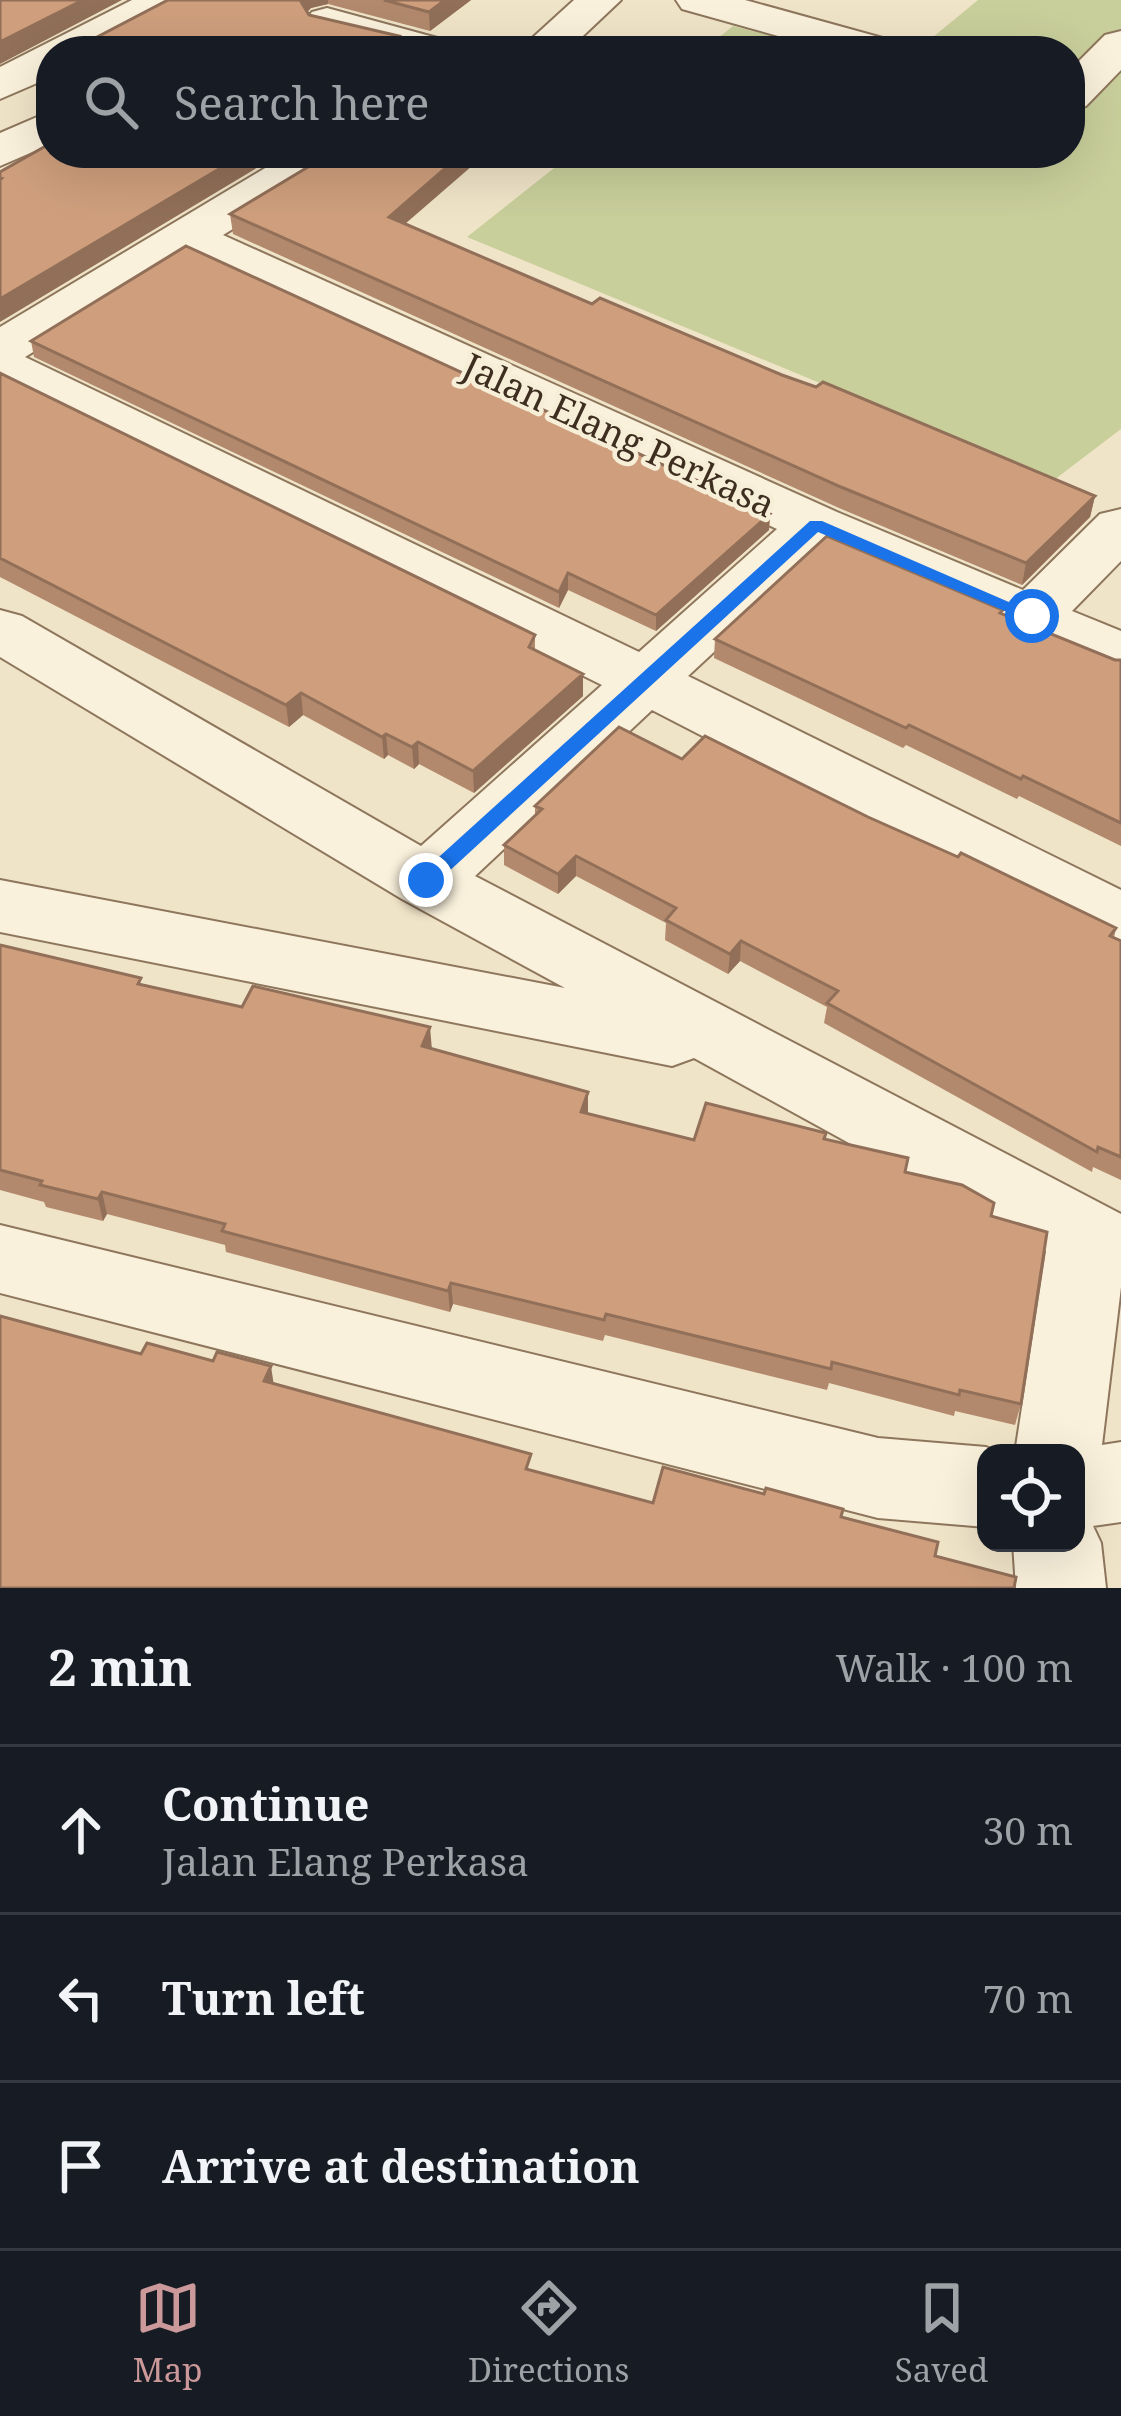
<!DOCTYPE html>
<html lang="en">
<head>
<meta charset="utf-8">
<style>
  :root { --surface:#171b24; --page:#242831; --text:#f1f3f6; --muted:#9ea1a6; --line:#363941; --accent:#cc999b }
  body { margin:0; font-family:"Noto Serif",serif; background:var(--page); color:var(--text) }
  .controls { position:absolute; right:36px; bottom:36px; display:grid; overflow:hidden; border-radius:24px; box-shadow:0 12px 48px #0002 }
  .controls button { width:108px; height:108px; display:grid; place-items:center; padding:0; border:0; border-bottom:3px solid var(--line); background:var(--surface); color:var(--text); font:60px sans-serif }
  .stop { position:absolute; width:36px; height:36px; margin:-27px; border:9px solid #1a73e8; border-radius:50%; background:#fff }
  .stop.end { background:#1a73e8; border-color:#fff; box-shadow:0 3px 12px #0008 }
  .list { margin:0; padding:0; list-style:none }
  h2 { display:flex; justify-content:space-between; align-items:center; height:156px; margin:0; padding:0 48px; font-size:51px }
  h2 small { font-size:39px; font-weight:400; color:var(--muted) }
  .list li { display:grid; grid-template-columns:78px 1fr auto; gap:36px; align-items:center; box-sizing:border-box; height:168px; padding:0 48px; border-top:3px solid var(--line) }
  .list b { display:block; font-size:45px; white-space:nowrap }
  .list p { margin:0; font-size:39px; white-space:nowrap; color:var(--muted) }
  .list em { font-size:39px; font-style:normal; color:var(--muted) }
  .icon { flex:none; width:66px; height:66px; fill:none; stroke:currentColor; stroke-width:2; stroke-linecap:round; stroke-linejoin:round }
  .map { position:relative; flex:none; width:1121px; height:1588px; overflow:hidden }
  .search { position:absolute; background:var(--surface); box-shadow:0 12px 48px #0002; left:36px; right:36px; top:36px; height:132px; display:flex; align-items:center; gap:30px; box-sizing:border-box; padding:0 42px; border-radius:48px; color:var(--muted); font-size:45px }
  .sheet { height:660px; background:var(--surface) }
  nav { display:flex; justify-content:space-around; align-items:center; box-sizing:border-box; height:168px; border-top:3px solid var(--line); background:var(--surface); font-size:33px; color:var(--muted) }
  nav a { display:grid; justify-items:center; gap:6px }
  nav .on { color:var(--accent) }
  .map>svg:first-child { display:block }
  .green { fill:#c9cf9b }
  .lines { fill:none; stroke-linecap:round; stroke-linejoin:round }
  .minor-casing { stroke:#8d765c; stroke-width:4 }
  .minor { fill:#faf1dc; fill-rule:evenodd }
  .wall { fill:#b2896c }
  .shaded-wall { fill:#916f58 }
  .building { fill:#cf9f7d; stroke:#916f58; stroke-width:3 }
  .route { fill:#1a73e8 }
  .labels { text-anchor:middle; stroke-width:9; stroke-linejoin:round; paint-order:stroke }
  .street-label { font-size:36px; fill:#3d2e20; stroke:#f7eed8 }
</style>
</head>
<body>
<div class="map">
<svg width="1121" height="1588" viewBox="0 0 1121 1588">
  <rect width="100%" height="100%" fill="#f0e4c8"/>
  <path class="green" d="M 978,0 L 1121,0 L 1121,429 L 1054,480 L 467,237 L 573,153 L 1070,153 L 1070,51 L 916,51 Z
    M 733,26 L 833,51 L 702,51 Z"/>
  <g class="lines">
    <g class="minor-casing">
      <path id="minor" d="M 132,0 L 186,0 L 180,9 L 101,51 L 51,51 L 51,77 L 0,99 L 0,67 Z
        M 574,0 L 621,0 L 567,51 L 518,51 Z
        M 676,0 L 745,0 L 897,42 L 903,51 L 832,51 L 682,9 Z
        M 327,8 L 452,42 L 458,51 L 386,51 L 312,30 L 305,21 L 312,12 Z
        M 1121,31 L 1121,70 L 1086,106 L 1070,110 L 1070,70 L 1105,35 Z
        M 51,111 L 51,144 L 0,166 L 0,133 Z
        M 278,153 L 330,153 L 334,158 L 322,174 L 223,235 L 837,512 L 1023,590 L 1100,514 L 1121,509 L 1121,561 L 1072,611 L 1121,631 L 1121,676 L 824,550 L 688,676 L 1121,890 L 1121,947 L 1096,939 L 652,710 L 475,876 L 1121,1214 L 1121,1287 L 1102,1445 L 1121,1442 L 1121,1522 L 1093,1526 L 1101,1543 L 1106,1588 L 1016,1588 L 1013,1543 L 1076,1543 L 1076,1453 L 1015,1453 L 1046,1251 L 694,1058 L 672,1066 L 0,932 L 0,880 L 565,988 L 402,899 L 0,657 L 0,610 L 22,616 L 421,846 L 602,685 L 0,387 L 0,327 L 282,158 ZM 188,257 L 777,529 L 639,652 L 25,357 Z
        M 0,1225 L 878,1438 L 986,1447 L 1001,1453 L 986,1453 L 986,1527 L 878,1518 L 0,1293 Z"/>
    </g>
    <use href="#minor" class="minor"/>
  </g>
  <path class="wall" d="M 168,0 L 471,0 L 430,31 L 328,4 L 311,8 L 307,12 L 309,15 L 400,51 L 102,51 L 99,36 Z
    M 323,158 L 405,224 L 592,304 L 1095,496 L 1090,517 L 1022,585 L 839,508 L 233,234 L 230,214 Z
    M 31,341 L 770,514 L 769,530 L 656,631 L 568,590 L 559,608 L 34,357 Z
    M 0,373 L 535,635 L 535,650 L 583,696 L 474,793 L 419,764 L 414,769 L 388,755 L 384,759 L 303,715 L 289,727 L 0,577 Z
    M 1003,610 L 1002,614 L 1115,660 L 1121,660 L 1121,846 L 1019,796 L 1017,799 L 906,745 L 903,748 L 714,658 L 715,639 Z
    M 682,759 L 868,817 L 1116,928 L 1114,938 L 1121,941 L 1121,1180 L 1093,1167 L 1092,1172 L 824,1023 L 827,1007 L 740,961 L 728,974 L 665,940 L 666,923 L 576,876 L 558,894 L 504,865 L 504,845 L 535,815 L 535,806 Z
    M 0,945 L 143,985 L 432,1049 L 588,1113 L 694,1140 L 825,1139 L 906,1172 L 991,1216 L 1021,1404 L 1015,1425 L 955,1411 L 954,1416 L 829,1383 L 827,1390 L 605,1335 L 603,1341 L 453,1304 L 450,1312 L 226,1252 L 225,1245 L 107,1214 L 103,1221 L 46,1207 L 44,1202 L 0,1190 Z"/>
  <path class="shaded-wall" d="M 83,0 L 122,0 L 0,64 L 0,42 Z
    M 300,0 L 328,0 L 328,4 L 311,8 L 301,18 Z
    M 445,0 L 471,0 L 430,31 L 429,12 Z
    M 399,36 L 400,51 L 381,51 Z
    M 246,153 L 275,153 L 275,157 L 0,322 L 0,299 Z
    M 463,153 L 487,153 L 390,237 L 389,217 Z
    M 1095,496 L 1090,517 L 1022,585 L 1026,563 Z
    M 770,514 L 769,530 L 656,631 L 656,615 Z
    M 568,573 L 568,590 L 559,608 L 559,592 Z
    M 583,674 L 583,696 L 474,793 L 473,771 Z
    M 301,693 L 303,715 L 289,727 L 286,705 Z
    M 386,734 L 388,755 L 384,759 L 382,737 Z
    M 418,742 L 419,764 L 414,769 L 412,747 Z
    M 576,856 L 576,876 L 558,894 L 558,874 Z
    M 741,941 L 740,961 L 728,974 L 730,954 Z
    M 430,1027 L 432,1050 L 422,1046 Z
    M 588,1092 L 588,1114 L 581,1112 Z
    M 102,1192 L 107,1214 L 103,1221 L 98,1199 Z
    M 451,1283 L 453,1304 L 450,1312 L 448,1291 Z
    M 271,1366 L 274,1386 L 264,1381 Z"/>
  <path class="building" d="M 0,0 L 83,0 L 0,42 Z
    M 168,0 L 300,0 L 309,15 L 399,36 L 381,51 L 153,51 L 99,36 Z
    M 384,0 L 445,0 L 429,12 Z
    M 51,143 L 51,153 L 246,153 L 0,299 L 0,180 L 2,178 L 0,177 L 0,172 Z
    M 326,153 L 463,153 L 389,217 L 592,304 L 600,298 L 782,375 L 816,387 L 823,382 L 1095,496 L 1026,563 L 841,487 L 230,214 L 323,158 Z
    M 186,246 L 770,514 L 656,615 L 568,573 L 559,592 L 31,341 Z
    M 0,373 L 535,635 L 529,647 L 583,674 L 473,771 L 418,742 L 412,747 L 386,734 L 382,737 L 301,693 L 286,705 L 0,558 Z
    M 827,536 L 1003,610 L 1000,613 L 1115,660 L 1121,660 L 1121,823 L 1023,776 L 1021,779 L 909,725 L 906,728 L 715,639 Z
    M 619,727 L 682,759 L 705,736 L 868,817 L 958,857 L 961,853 L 1116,928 L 1110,936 L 1121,941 L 1121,1157 L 1098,1147 L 1097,1152 L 827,1003 L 838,991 L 741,941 L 730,954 L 666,920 L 676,908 L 576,856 L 558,874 L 504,845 L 542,809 L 535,806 Z
    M 0,945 L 141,978 L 138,984 L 242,1007 L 253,986 L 430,1027 L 422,1046 L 588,1092 L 581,1112 L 694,1140 L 706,1103 L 826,1133 L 824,1139 L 908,1158 L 905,1172 L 962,1185 L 994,1203 L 991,1216 L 1047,1232 L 1021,1404 L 960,1390 L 959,1395 L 832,1362 L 831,1369 L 606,1314 L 604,1320 L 451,1283 L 448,1291 L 222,1231 L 225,1224 L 102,1192 L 98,1199 L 40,1185 L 42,1181 L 0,1170 Z
    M 0,1316 L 141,1354 L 147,1343 L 213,1361 L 217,1352 L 271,1366 L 264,1381 L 531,1454 L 526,1469 L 653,1503 L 663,1467 L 764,1494 L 766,1488 L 843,1509 L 841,1517 L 938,1542 L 935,1556 L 1016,1577 L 1014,1588 L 0,1588 Z"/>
  <path class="route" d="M 810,521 L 822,521 L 1041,616 L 1026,620 L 818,532 L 433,886 L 419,886 L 419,875 Z"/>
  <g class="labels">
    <g class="street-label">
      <text transform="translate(619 435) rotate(25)" y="13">Jalan Elang Perkasa</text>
    </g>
  </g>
</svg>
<div class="controls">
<button><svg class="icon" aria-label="locate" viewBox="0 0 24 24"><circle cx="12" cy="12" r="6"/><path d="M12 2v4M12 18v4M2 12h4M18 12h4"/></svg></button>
</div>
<div class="stop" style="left:1032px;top:616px"></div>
<div class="stop end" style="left:426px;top:880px"></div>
<div class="search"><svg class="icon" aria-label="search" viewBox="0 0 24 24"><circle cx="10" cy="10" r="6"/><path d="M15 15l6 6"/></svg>Search here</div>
</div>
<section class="sheet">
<h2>2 min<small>Walk · 100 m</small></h2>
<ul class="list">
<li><svg class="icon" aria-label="ahead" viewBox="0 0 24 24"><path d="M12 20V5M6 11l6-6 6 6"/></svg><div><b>Continue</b><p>Jalan Elang Perkasa</p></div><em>30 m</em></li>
<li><svg class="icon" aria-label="left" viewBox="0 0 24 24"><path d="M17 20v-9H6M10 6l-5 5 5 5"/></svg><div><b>Turn left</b></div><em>70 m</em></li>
<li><svg class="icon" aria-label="arrive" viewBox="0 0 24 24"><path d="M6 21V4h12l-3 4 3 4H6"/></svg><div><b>Arrive at destination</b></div></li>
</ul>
</section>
<nav>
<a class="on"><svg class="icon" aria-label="map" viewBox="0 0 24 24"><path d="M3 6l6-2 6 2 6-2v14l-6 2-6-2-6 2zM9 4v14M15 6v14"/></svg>Map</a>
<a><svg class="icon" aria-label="directions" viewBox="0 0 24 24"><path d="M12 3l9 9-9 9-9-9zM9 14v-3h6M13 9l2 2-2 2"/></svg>Directions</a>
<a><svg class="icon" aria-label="saved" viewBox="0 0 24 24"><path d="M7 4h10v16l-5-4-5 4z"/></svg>Saved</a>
</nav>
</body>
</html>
